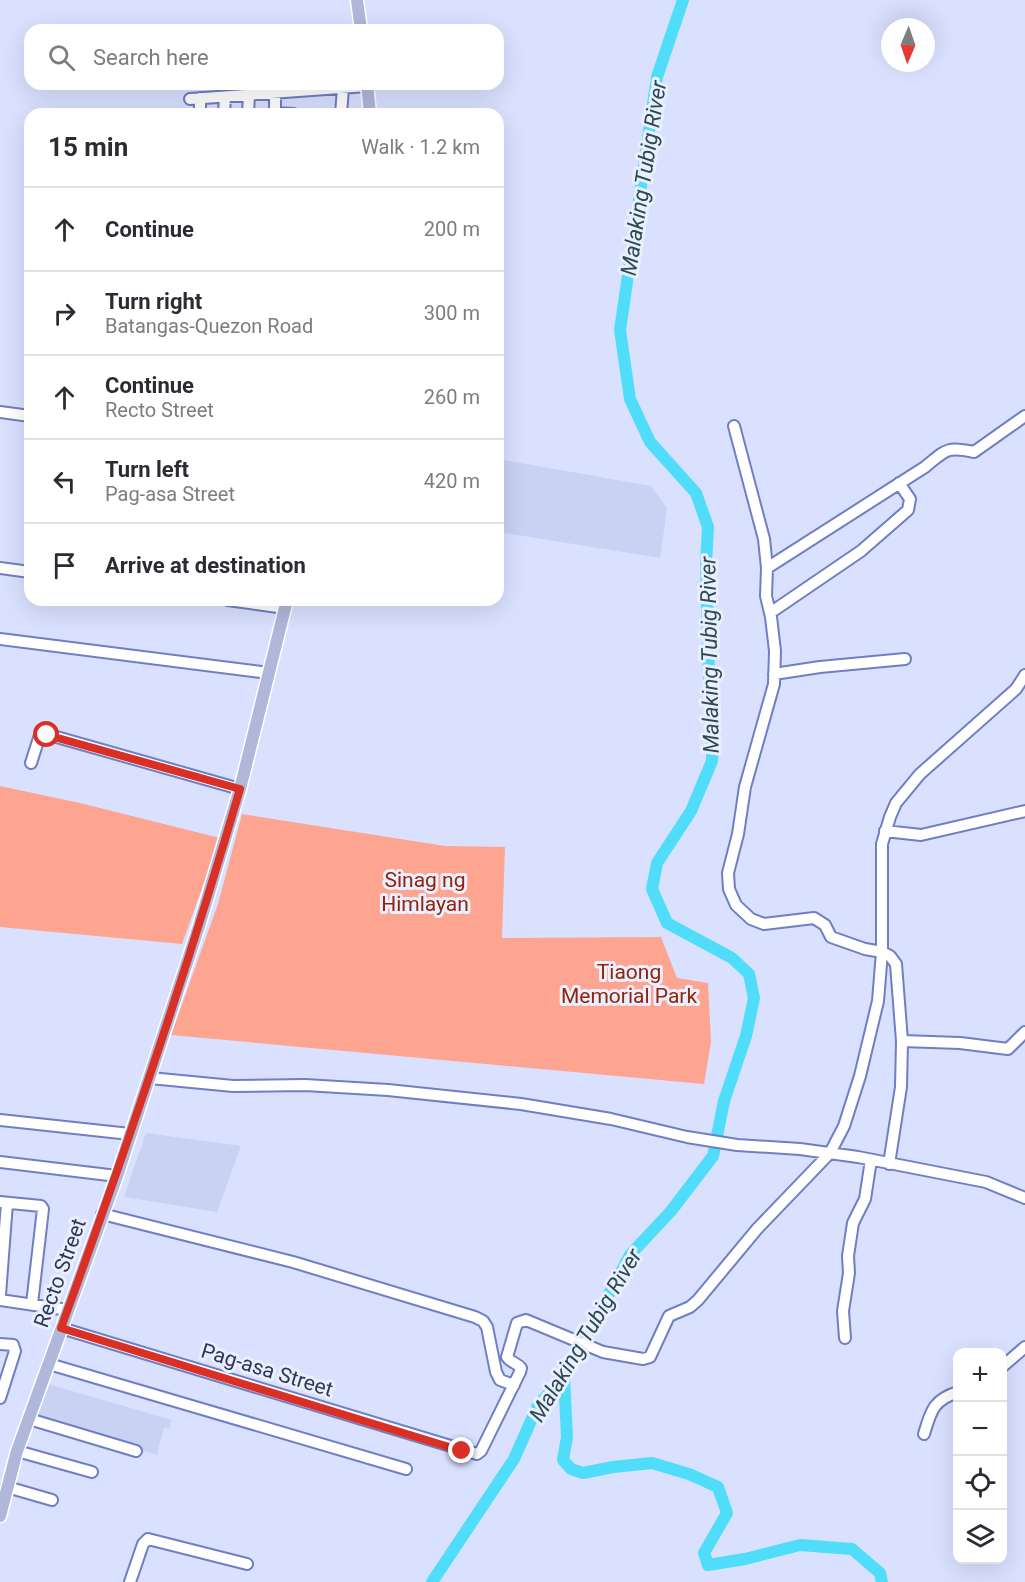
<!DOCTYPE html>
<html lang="en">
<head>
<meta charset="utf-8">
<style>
  :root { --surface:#fff; --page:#f7f7f7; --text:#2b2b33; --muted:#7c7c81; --line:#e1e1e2 }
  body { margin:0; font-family:Roboto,sans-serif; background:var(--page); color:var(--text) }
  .controls { position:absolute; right:18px; bottom:18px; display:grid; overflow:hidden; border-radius:12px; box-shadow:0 6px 24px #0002 }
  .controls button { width:54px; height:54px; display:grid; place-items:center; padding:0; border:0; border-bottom:2px solid var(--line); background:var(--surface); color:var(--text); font:30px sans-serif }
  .compass { position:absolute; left:881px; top:18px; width:54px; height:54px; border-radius:50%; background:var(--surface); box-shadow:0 6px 24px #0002; rotate:182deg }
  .stop { position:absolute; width:18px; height:18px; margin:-14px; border:4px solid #d93025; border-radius:50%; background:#fff }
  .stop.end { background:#d93025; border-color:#fff; box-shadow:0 2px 6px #0008 }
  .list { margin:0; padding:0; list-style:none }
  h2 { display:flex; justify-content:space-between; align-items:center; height:78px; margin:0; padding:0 24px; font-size:26px }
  h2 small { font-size:20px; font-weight:400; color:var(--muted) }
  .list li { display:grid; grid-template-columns:39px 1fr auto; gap:18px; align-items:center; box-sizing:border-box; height:84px; padding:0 24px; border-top:2px solid var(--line) }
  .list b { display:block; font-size:22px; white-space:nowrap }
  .list p { margin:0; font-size:20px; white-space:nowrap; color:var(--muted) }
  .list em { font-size:20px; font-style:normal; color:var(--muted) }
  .icon { flex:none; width:33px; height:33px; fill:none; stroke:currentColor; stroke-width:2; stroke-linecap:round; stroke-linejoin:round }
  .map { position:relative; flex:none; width:1025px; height:1582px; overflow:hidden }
  .search { position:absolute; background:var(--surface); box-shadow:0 6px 24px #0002; left:24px; top:24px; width:480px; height:66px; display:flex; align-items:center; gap:15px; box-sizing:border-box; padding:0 21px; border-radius:18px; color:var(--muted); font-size:22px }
  .panel { position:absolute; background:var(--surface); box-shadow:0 6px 24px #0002; left:24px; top:108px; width:480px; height:498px; border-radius:18px }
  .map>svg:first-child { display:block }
  .built { fill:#c9d2f2 }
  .green { fill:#fda590 }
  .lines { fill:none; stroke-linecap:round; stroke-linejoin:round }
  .river { stroke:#50ddfa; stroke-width:12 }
  .minor-casing { stroke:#707ec3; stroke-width:14 }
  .major-casing { stroke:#fff; stroke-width:15 }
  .minor { stroke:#fff; stroke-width:10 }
  .major { stroke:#afb7db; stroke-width:12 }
  .route { stroke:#d93025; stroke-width:8 }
  .labels { text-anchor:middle; stroke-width:6; stroke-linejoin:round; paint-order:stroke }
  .park-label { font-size:21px; fill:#91240a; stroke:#eaeffe }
  .street-label { font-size:21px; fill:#303654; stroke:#eaeffe }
  .water-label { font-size:22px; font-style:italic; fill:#2c4a51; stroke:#eaeffe }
</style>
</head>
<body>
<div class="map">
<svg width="1025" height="1582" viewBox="0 0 1025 1582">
  <rect width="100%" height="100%" fill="#d9e1ff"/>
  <path class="built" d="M 498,459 L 651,486 L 667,508 L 660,558 L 498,532 Z
    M 146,1133 L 241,1146 L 217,1212 L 124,1197 Z
    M 48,1384 L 172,1420 L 169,1428 L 164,1427 L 157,1455 L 36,1419 Z"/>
  <path class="green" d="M 0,786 L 80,803 L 220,838 L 182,944 L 0,927 Z
    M 242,814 L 445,846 L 505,847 L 502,938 L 661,937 L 677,978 L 708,983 L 711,1042 L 704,1084 L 171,1035 L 218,904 Z"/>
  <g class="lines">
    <path class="river" d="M 564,1377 L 567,1437 L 563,1460 L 571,1469 L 583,1473 L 613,1467 L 652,1463 L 689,1474 L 718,1487 L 727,1513 L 704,1553 L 708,1565 L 745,1559 L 800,1545 L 852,1549 L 880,1573 L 882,1582
      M 432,1582 L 514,1459 L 538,1405 L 564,1377 L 630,1255 L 671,1211 L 713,1156 L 724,1101 L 746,1036 L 754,998 L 749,974 L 732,958 L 667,923 L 652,889 L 657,863 L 691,811 L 712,761 L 713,713 L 709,676 L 706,564 L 708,527 L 696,493 L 650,442 L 630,399 L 620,330 L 657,77 L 683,0"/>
    <g class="minor-casing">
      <path id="minor" d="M 190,99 L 367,86
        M 274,113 L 294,114
        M 200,114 L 200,98
        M 224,114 L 225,97
        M 248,114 L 249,94
        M 275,114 L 275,92
        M 341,114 L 343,88
        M 0,412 L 30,416
        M 734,426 L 764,539 L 767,568 L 766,596 L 771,617 L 775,651 L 774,684 L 745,787 L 738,834 L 728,873 L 729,889 L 736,905 L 751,919 L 764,924 L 814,918 L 825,925 L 831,937 L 865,949 L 882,952 L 890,956 L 896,964 L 902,1041 L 901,1087 L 889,1164
        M 0,568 L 30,572
        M 767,568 L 925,467 C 946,450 946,446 974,452 L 1025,416
        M 228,600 L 285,608
        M 770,613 L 861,551 L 908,510 L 910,499 L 899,483
        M 0,639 L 269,673
        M 774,674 L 820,667 L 905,659
        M 31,763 L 39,738 L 42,736 L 53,736 L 240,789
        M 885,831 L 921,835 L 1025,811
        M 902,1041 L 960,1043 L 1008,1049 L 1025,1032
        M 150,1078 L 233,1086 L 305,1085 L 388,1090 L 521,1104 L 611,1119 L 687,1137 L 737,1145 L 800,1149 L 858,1157 L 986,1182 L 1025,1198
        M 0,1120 L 130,1134
        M 0,1162 L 117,1176
        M 0,1202 L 41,1206 L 43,1209 L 32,1304
        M 102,1214 L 293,1262 L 475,1317 L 483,1321 L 487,1327 L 496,1372 L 500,1380 L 514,1385
        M 0,1295 L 7,1203
        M 0,1300 L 68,1310
        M 61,1328 L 477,1454 L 481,1451 L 520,1372 L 521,1368 C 517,1363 510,1362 507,1357 L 517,1323 L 526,1320 L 603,1352 L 643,1359 L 650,1357 L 669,1316 L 690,1307 L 698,1300 L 757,1229 L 830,1153 L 844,1126 L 860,1076 L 878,1001 L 882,952 L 882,844 L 890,817 L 896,803 L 920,774 L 1016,689 L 1025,675
        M 845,1338 L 843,1311 L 849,1273 L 848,1256 L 853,1223 L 865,1199 L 871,1160
        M 0,1344 L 13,1345 L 15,1351 L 0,1398
        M 49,1364 L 406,1469
        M 1002,1367 L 1025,1347
        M 29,1419 L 136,1451
        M 924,1434 C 931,1411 933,1400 958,1392
        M 17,1451 L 92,1472
        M 7,1487 L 52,1500
        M 130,1582 L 143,1544 L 148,1539 L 247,1564"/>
    </g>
    <g class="major-casing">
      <path id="major" d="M 357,0 L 361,30
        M 367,84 L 370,114
        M 0,1516 L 17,1451 L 117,1176 L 199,926 L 240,789 L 287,600"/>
    </g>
    <use href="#minor" class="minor"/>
    <use href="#major" class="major"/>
  </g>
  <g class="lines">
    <path class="route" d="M 47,735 L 240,789 C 187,971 126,1150 61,1328 L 462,1451"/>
  </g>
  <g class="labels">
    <g class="park-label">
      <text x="425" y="887">Sinag ng<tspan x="425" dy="24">Himlayan</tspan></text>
      <text x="629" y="979">Tiaong<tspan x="629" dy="24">Memorial Park</tspan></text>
    </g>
    <g class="street-label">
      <text transform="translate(60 1273) rotate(-70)" y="7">Recto Street</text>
      <text transform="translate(267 1370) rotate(17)" y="7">Pag-asa Street</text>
    </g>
    <g class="water-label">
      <text transform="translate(643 178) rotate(-81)" y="8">Malaking Tubig River</text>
      <text transform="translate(709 655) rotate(-91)" y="8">Malaking Tubig River</text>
      <text transform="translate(585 1335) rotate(-59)" y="8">Malaking Tubig River</text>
    </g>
  </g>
</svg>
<div class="controls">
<button>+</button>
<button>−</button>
<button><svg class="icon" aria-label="locate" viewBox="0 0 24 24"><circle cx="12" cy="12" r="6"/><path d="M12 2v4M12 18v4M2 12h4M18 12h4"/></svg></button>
<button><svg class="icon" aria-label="layers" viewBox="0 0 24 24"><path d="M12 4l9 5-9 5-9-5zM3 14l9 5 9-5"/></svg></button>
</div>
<svg class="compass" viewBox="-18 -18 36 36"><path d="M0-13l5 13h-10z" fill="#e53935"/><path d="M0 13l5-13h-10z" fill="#7c7c81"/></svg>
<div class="stop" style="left:47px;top:735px"></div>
<div class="stop end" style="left:462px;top:1451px"></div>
<div class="search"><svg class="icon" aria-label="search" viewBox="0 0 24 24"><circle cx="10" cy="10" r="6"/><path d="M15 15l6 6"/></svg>Search here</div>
<section class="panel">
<h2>15 min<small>Walk · 1.2 km</small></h2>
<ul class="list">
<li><svg class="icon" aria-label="ahead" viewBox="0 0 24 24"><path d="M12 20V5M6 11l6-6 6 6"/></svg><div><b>Continue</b></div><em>200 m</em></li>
<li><svg class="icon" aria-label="right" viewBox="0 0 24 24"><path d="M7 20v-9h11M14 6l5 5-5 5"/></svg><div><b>Turn right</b><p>Batangas-Quezon Road</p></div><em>300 m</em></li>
<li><svg class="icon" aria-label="ahead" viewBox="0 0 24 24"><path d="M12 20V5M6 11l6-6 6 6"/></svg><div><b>Continue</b><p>Recto Street</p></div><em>260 m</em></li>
<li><svg class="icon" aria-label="left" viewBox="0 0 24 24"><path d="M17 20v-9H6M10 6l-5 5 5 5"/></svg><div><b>Turn left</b><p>Pag-asa Street</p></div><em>420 m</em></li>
<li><svg class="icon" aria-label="arrive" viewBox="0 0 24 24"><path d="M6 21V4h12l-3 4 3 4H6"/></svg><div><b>Arrive at destination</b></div></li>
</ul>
</section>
</div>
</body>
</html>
